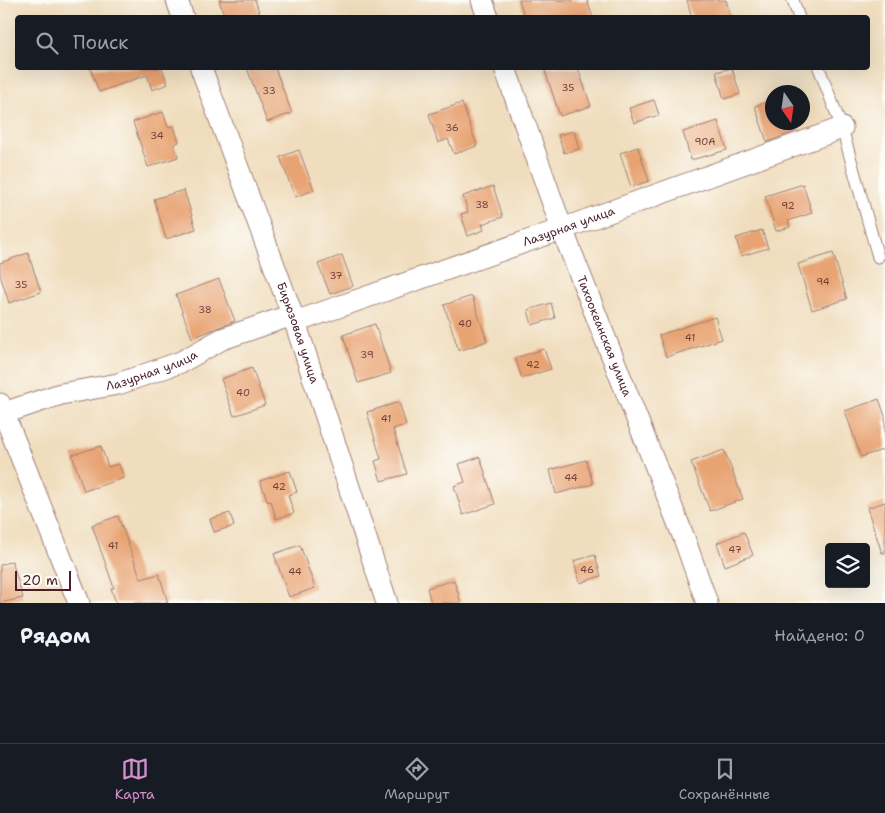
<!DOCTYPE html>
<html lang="ru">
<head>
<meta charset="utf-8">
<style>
  :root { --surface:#171b24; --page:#242831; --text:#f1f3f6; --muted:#9ea1a6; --line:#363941; --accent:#d690ce }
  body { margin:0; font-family:"Shantell Sans",sans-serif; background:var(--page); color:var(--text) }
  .controls { position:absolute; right:15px; bottom:15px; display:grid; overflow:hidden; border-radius:5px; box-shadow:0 5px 20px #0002 }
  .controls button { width:45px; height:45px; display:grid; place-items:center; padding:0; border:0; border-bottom:1px solid var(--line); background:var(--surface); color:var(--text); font:25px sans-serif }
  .compass { position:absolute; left:765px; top:85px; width:45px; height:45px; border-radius:50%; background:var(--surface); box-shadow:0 5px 20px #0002; rotate:167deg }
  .scale { position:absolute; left:15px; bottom:12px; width:56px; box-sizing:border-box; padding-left:5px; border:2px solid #4a1f2b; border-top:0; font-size:14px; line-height:18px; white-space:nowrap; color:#4a1f2b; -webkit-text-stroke:4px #fdfcf7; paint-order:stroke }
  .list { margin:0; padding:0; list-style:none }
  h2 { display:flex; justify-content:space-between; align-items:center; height:65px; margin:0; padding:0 20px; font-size:21px }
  h2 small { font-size:16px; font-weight:400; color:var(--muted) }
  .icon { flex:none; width:28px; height:28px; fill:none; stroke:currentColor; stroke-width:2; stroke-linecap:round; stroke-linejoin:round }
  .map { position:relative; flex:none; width:885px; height:603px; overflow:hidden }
  .search { position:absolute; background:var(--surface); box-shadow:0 5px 20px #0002; left:15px; right:15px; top:15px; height:55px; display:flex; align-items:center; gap:12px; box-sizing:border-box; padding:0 18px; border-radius:5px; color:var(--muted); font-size:19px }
  .sheet { height:140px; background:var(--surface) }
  nav { display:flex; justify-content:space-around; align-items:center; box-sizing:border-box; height:70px; border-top:1px solid var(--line); background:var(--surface); font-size:14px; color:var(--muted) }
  nav a { display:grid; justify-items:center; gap:2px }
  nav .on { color:var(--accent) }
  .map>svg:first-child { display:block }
  .building { fill:#e8a372 }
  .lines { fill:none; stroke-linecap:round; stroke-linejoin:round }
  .service-casing { stroke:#9d7e74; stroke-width:13 }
  .minor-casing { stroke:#9d7e74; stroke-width:23 }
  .service { stroke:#fff; stroke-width:11 }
  .minor { stroke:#fff; stroke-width:21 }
  .labels { text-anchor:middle; stroke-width:5; stroke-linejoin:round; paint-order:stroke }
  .number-label { font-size:10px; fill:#72403d }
  .street-label { font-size:12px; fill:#4a1f2b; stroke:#fdfcf7 }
</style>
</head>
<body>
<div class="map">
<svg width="885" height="603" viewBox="0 0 885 603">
  <rect width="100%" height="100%" fill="#fdfcf7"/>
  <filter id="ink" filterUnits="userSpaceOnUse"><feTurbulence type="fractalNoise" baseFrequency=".02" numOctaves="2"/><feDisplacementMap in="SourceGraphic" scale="10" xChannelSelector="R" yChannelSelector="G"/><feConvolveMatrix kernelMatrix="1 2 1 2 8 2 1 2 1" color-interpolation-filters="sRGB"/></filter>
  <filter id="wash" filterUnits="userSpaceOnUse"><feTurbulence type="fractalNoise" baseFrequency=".0096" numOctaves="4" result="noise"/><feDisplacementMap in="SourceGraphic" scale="20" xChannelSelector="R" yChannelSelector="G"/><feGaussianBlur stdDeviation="1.12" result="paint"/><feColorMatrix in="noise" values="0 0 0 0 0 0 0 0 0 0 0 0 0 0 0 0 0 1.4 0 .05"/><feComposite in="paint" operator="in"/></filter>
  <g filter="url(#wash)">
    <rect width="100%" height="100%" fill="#f0ddbd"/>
    <g id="blocks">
      <path class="building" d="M 219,0 L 255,0 L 261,18 L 225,18 Z
        M 519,0 L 587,0 L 593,18 L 525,18 Z
        M 687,0 L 726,0 L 731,18 L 692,18 Z
        M 90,68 L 162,68 L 168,84 L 152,90 L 147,75 L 99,92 Z
        M 247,68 L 275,68 L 292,113 L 267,122 Z
        M 544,68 L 578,68 L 591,106 L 560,116 Z
        M 732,68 L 740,94 L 724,99 L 716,72 Z
        M 654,100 L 659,115 L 634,123 L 629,108 Z
        M 772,100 L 772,122 L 793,122 L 796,131 L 767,142 L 755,106 Z
        M 462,103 L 477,146 L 454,154 L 448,139 L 438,143 L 429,114 Z
        M 163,112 L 168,127 L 174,126 L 179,142 L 174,144 L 178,157 L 148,167 L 133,122 Z
        M 718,121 L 727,150 L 691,160 L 683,132 Z
        M 574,131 L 579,149 L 564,153 L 558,135 Z
        M 638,147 L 649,181 L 631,187 L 620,153 Z
        M 299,150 L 314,190 L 295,197 L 280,157 Z
        M 803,184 L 812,213 L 788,221 L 790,227 L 776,231 L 765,196 Z
        M 493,186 L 503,217 L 482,224 L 484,230 L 468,236 L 461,214 L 468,212 L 463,196 Z
        M 184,190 L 196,229 L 166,239 L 154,199 Z
        M 762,230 L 768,248 L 741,256 L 736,238 Z
        M 28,253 L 41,292 L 9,303 L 0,275 L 0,263 Z
        M 833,253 L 847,299 L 812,310 L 798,264 Z
        M 342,255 L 353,286 L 330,294 L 318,264 Z
        M 219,279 L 235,321 L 192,338 L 176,295 Z
        M 472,296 L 487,341 L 459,351 L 444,305 Z
        M 551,303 L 555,318 L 532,325 L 528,310 Z
        M 715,317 L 722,339 L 666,357 L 659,335 Z
        M 375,324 L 391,373 L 358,383 L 343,335 Z
        M 544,349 L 551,369 L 522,378 L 515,358 Z
        M 252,368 L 265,405 L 234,416 L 221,379 Z
        M 879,399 L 885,416 L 885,449 L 861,457 L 845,411 Z
        M 399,402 L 406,425 L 393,429 L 407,474 L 381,481 L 375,461 L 381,459 L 367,412 Z
        M 101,446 L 108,467 L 119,464 L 124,478 L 84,491 L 72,455 Z
        M 724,450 L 743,499 L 710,511 L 691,462 Z
        M 480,457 L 495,504 L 463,515 L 454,486 L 465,482 L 459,464 Z
        M 586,460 L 593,484 L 556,494 L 550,470 Z
        M 290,471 L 297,492 L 288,495 L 294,513 L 276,519 L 271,501 L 268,502 L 260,481 Z
        M 885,502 L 885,553 L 882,553 L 867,508 Z
        M 230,513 L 234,526 L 214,532 L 210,519 Z
        M 118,516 L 141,579 L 159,574 L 168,603 L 116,603 L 111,588 L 114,588 L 92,525 Z
        M 744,532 L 753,555 L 725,566 L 717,543 Z
        M 300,545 L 315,588 L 289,597 L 274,554 Z
        M 595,555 L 601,576 L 580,583 L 574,561 Z
        M 12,561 L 23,598 L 0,603 L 0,565 Z
        M 454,580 L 461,603 L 431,603 L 427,588 Z"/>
    </g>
  </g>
  <g filter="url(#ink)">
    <use href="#blocks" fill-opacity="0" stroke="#9d7e74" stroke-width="1"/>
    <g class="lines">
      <g class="service-casing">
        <path id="service" d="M 793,0 L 799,18
          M 819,68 L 842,128 L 878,257"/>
      </g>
      <g class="minor-casing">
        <g id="minor">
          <path d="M 177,0 L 183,18"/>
          <path d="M 482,0 L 488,18"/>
          <path id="s1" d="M 201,68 L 295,322 L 387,603"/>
          <path id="s2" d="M 505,68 L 562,229 L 684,538 L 707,603"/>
          <path id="s3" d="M 295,322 L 562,229 L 842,128"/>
          <path d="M 0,404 L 79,603"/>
          <path id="s4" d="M 4,413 L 61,394 L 118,384 L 181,362 L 222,339 L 292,315"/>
        </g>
      </g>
      <use href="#service" class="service"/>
      <use href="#minor" class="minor"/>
    </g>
  </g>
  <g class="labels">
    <g class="number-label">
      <text x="568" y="91">35</text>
      <text x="269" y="94">33</text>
      <text x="452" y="131">36</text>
      <text x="157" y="139">34</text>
      <text x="705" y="145">90А</text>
      <text x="482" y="208">38</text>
      <text x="788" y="209">92</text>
      <text x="336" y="279">37</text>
      <text x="823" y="285">94</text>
      <text x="21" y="288">35</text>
      <text x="205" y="313">38</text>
      <text x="465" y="327">40</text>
      <text x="690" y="341">41</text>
      <text x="367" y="358">39</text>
      <text x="533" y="368">42</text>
      <text x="243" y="396">40</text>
      <text x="386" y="422">41</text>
      <text x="571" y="481">44</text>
      <text x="279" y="490">42</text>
      <text x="113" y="549">41</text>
      <text x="735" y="553">47</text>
      <text x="587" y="573">46</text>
      <text x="295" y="575">44</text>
    </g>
    <g class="street-label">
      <text dy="4" stroke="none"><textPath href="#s3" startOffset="290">Лазурная улица</textPath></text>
      <text dy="4" stroke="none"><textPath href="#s1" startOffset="282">Бирюзовая улица</textPath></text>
      <text dy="4" stroke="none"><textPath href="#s2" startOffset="286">Тихоокеанская улица</textPath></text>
      <text dy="4" stroke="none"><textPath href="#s4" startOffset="154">Лазурная улица</textPath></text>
    </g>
  </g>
</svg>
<div class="controls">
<button><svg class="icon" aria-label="layers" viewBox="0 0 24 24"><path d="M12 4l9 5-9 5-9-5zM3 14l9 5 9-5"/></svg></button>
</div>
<svg class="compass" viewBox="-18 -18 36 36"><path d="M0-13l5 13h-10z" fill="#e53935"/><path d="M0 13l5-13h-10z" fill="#9ea1a6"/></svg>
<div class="scale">20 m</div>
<div class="search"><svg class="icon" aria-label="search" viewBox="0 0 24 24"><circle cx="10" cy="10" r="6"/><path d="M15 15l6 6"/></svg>Поиск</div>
</div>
<section class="sheet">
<h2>Рядом<small>Найдено: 0</small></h2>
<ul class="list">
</ul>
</section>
<nav>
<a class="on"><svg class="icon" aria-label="map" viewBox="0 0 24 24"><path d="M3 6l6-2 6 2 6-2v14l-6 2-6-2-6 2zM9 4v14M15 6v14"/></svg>Карта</a>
<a><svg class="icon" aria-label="directions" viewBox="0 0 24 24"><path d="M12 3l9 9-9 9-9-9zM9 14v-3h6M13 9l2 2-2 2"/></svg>Маршрут</a>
<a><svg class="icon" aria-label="saved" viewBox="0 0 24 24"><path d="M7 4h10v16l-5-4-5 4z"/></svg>Сохранённые</a>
</nav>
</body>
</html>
